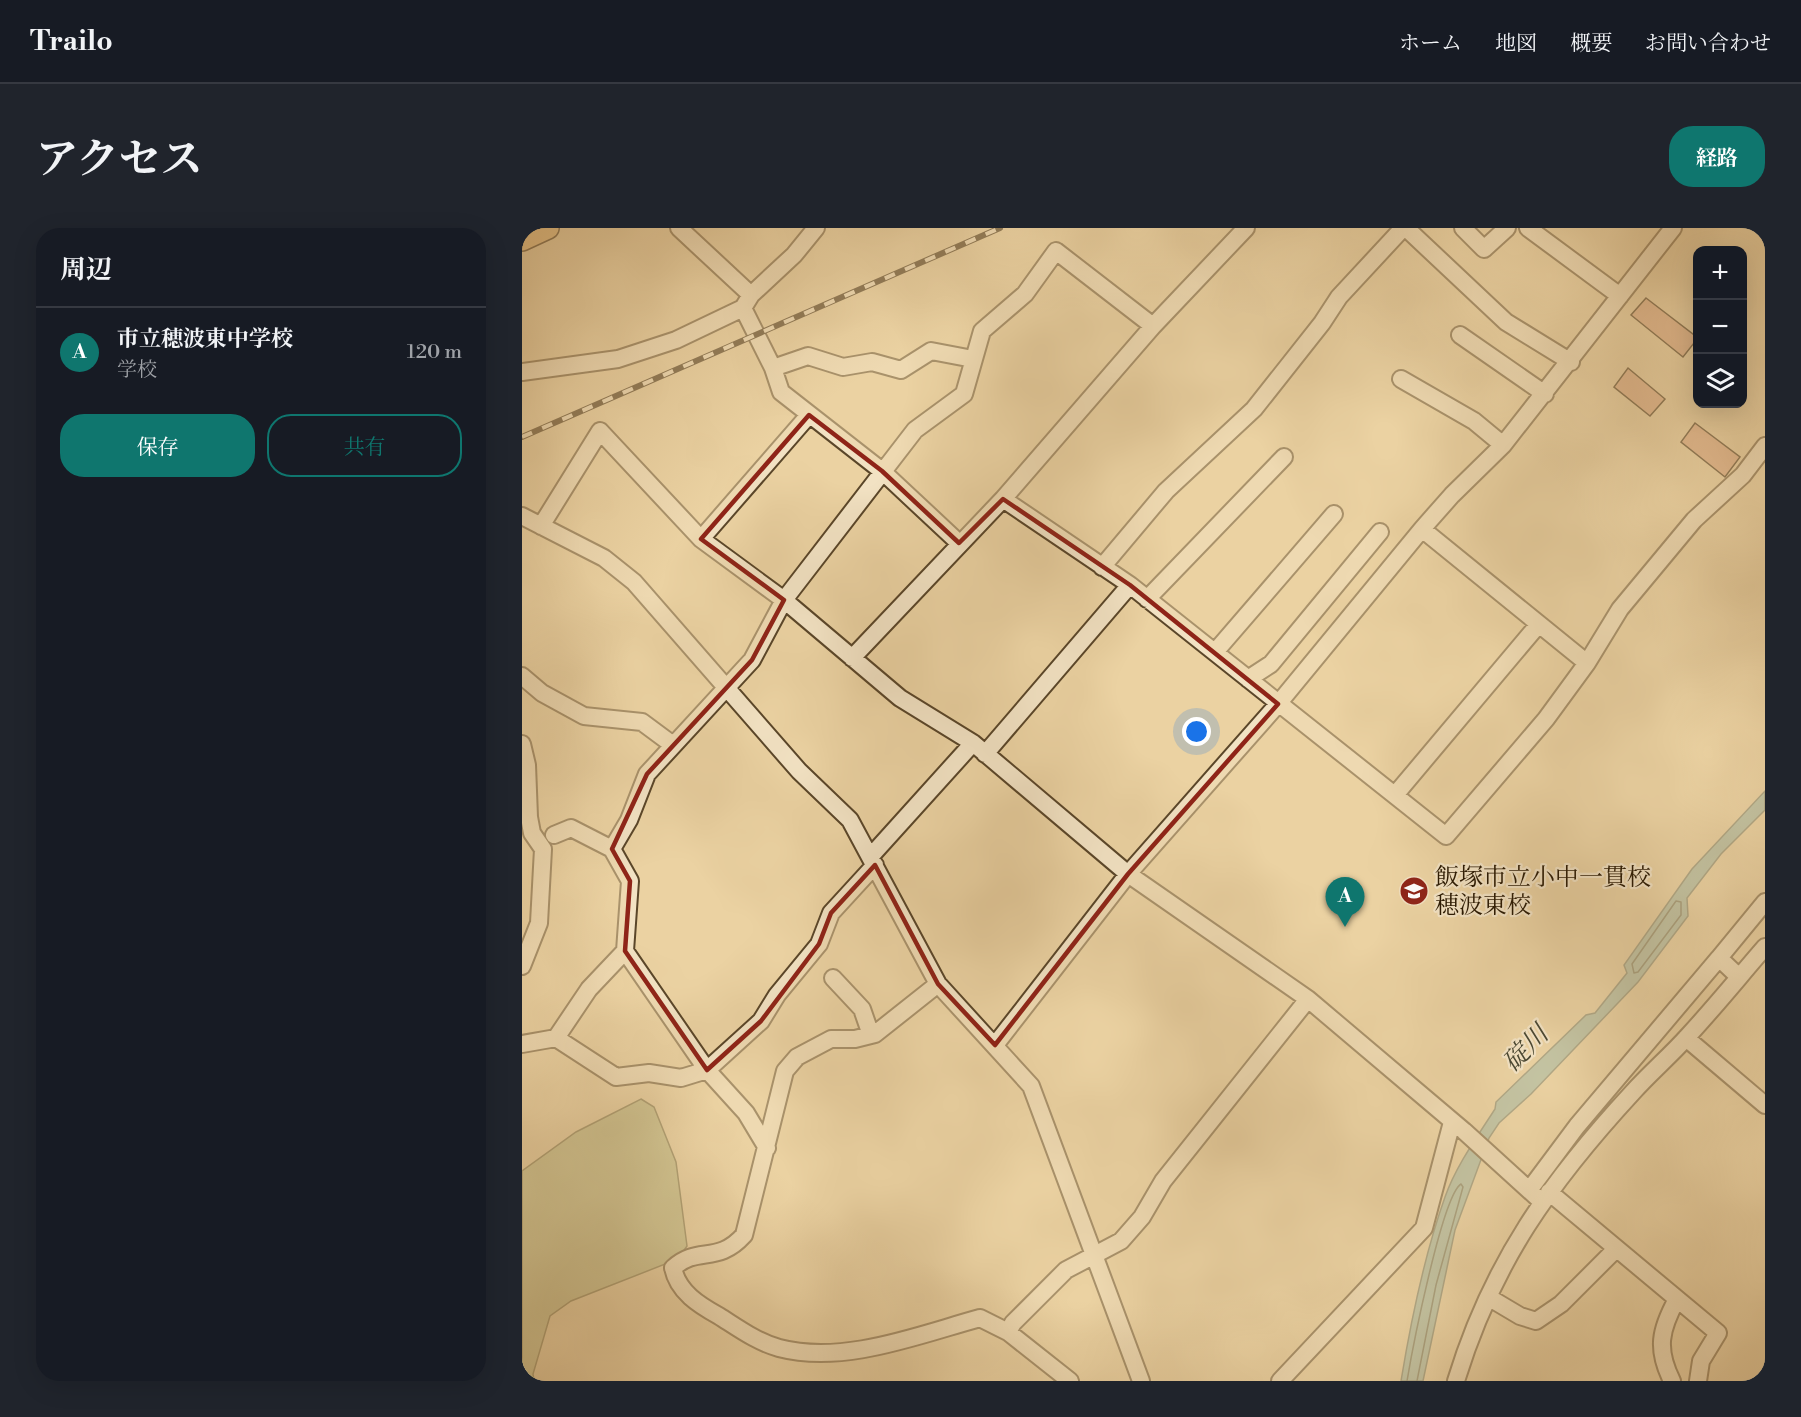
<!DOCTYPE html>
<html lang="ja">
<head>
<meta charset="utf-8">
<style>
  :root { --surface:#171b24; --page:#20242c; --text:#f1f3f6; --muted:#9ea1a6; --line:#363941; --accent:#0f766e }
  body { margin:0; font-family:"Libre Bodoni","Noto Serif JP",serif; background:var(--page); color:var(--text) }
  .controls { position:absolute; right:18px; top:18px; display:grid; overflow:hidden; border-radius:12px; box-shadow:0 6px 24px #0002 }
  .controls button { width:54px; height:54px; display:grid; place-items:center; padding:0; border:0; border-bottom:2px solid var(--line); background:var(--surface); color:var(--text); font:30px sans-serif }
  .you { position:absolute; left:675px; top:504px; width:21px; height:21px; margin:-15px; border:4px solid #fff; border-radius:50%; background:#1a73e8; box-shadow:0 0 0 9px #1a73e833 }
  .badge { display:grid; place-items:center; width:39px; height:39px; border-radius:50%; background:var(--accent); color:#fff; font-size:20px; font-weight:700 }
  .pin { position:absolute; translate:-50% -50px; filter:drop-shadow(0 2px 3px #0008) }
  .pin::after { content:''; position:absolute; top:32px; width:21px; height:18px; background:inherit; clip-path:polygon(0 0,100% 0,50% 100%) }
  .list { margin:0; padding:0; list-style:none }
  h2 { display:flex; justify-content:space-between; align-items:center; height:78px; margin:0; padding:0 24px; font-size:26px }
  h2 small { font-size:20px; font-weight:400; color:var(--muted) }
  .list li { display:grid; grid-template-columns:39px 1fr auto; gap:18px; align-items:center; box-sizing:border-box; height:90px; padding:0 24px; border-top:2px solid var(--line) }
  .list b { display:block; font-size:22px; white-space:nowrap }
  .list p { margin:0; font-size:20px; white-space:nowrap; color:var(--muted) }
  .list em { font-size:20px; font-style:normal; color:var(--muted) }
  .actions { display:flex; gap:12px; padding:18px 24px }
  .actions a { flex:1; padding:14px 0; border:2px solid var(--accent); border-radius:24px; text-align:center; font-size:21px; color:var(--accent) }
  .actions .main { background:var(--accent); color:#fff }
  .icon { flex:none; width:33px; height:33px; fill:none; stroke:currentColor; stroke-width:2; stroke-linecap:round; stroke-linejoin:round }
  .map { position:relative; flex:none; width:1243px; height:1153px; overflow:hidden; border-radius:24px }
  header { display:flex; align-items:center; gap:36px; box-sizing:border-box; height:84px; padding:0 30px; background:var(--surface); border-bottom:2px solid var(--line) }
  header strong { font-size:28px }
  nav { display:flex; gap:33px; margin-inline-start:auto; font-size:21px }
  .intro { display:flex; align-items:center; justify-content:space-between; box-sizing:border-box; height:144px; padding:0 36px }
  h1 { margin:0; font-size:42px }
  .button { padding:15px 27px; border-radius:24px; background:var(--accent); color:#fff; font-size:21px; font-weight:700 }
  main { display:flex; gap:36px; padding:0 36px }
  aside { flex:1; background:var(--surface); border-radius:24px; box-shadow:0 6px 24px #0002 }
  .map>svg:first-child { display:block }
  .green { fill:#b8bb84; stroke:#706a42; stroke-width:1.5 }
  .water { fill:#98b7a7; stroke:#6c7765; stroke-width:1.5 }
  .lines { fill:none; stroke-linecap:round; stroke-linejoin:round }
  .shore { stroke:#606854; stroke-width:1.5 }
  .building { fill:#dba37c; stroke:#291801; stroke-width:1.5 }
  .minor-casing { stroke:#5a4629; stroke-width:20 }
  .major-casing { stroke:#291801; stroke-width:24 }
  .minor { stroke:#f2e2c3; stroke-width:16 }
  .major { stroke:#e6b971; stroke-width:21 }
  .rail-casing { stroke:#291801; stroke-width:6 }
  .rail { stroke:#f2e2c3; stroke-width:4; stroke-dasharray:11; stroke-linecap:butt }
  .marked { fill:none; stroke:#8f2418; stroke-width:4.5; stroke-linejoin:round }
  .labels { text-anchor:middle; stroke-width:4.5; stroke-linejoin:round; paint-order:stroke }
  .poi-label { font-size:24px; fill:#291801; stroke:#f2e2c3; text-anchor:start }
  .water-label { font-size:26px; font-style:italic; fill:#4a4833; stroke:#f2e2c3 }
</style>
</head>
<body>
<header>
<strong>Trailo</strong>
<nav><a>ホーム</a><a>地図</a><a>概要</a><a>お問い合わせ</a></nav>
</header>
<div class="intro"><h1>アクセス</h1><a class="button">経路</a></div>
<main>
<aside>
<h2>周辺<small></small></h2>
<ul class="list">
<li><span class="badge">A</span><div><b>市立穂波東中学校</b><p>学校</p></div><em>120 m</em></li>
</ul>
<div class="actions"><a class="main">保存</a><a>共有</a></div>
</aside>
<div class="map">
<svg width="1243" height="1153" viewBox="0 0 1243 1153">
  <rect width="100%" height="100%" fill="#ebd2a2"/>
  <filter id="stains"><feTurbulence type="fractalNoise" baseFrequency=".00333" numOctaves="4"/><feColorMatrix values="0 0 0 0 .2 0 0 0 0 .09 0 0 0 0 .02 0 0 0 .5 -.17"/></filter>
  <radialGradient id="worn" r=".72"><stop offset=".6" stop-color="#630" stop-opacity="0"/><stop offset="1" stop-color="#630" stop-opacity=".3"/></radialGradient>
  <path class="green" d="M 119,871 L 132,879 L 154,934 L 165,1018 L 156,1031 L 49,1073 L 28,1088 L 11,1146 L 12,1153 L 0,1153 L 0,943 L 54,904 Z"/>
  <path class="water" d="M 1243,563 L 1243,582 L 1199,626 L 1165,670 L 1166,688 L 1116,754 L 1009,866 L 977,895 L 967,910 L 933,1002 L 901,1153 L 879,1153 C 889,1092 902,1028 923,969 C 934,938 955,909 973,881 L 974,874 L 1064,787 L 1073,785 L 1105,745 L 1102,737 L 1170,641 Z"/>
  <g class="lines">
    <path class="shore" d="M 1154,673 L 1159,674 L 1159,687 L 1116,744 L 1112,745 L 1110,736 Z
      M 885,1153 C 890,1123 920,968 939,956 L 941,959 L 914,1057 L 895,1153"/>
  </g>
  <path class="building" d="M 1124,70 L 1176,110 L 1161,129 L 1109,87 Z
    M 1106,140 L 1143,171 L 1128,188 L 1092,159 Z
    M 1173,195 L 1218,229 L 1203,249 L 1159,214 Z"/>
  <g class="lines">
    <g class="minor-casing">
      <path id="minor" d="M 157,0 L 229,67
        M 884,0 L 984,94 L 1049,134
        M 941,0 L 962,21 L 985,0
        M 1006,0 L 1098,68
        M 221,80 L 251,140 L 259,164 L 360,243 L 437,315
        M 938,107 L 1023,166
        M 251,140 L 286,128 L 321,139 L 350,134 L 379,142 L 409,123 L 451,131
        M 0,144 L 96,131 L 154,112 L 221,80 L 229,67 L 272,27 L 294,0
        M 879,151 L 952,193 L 981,217
        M 481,271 L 608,357 L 924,608 L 1024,491 L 1065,435
        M 0,288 L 82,330 L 112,354 L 277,543 L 328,592 L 416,756 L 509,858 L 619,1153
        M 19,298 L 78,203 L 179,311 L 262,372 L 378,470 L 451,515 L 606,646 L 786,771 L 942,903 L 1019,973
        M 900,301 L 1065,435 L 1098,381 L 1172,292 L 1221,247 L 1243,218
        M 179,311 L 287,187
        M 580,339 L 644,263 L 732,181 L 800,95 L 817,69 L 881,0
        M 625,371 L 762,229
        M 693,424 L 812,286
        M 330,430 L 481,271 L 631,98 L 724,0
        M 0,448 L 20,465 L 62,488 L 120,494 L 151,517
        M 726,451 L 749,436 L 858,304
        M 0,516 L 5,537 L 7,589 L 10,605 L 21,621 L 17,695 L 0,738
        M 463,526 L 608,357
        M 873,567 L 1016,397
        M 32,607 L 49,600 L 90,621
        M 349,628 L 451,515
        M 1217,749 L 1197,730 L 1243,674
        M 311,750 L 340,781 L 349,807
        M 416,756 L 353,806 L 333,811 L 309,811 L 275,829 L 263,843 L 222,1007 C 195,1037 176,1017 151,1040 C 156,1064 177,1077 197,1088 C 216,1100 235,1114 257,1120 C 322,1137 396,1107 458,1090 L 486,1104 L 548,1153
        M 34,810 L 67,761 L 103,723
        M 1164,810 L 1243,877
        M 0,816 L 34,810 L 94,849 L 127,845 L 159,850 L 185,842 L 239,793 L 255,767 L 297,716 L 309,685 L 353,637
        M 473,817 L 606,646 L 756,476 L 900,301 L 930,267 L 981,217 L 1151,0
        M 245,920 L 224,885 L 185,842 L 103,723 L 108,653 L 90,621 L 107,592 L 125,546 L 230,432 L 262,372 L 393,202 L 442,166 L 460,103 L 503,66 L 534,23 L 631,98
        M 1008,961 L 1055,898 L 1197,730
        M 1027,964 L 1196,1105 L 1179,1133 L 1176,1153
        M 966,1069 L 998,1088 L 1014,1093 L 1039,1076 L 1094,1021
        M 486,1104 L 491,1095 L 544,1042 L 599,1013 L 620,989 L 641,953 L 786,771
        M 758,1153 L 902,1000 L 930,894
        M 934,1153 C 970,1035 1028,954 1111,864 C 1128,845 1148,828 1165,809 C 1192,780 1217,749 1243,719
        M 1150,1153 C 1134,1121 1138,1102 1155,1071"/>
    </g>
    <g class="major-casing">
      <path id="major" d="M 0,12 L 26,0"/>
    </g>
    <use href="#minor" class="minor"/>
    <use href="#major" class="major"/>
    <g class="rail-casing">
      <path id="rail" d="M 0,209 L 478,0"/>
    </g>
    <use href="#rail" class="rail"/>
  </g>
  <path d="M0 0H1243V1153H0ZM 287,187 L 360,243 L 437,315 L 481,271 L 608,357 L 756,476 L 606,646 L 473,817 L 416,756 L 353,637 L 309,685 L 297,716 L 239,793 L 185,842 L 103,723 L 108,653 L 90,621 L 125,546 L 230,432 L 262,372 L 179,311 Z" fill="#ebd2a2" fill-opacity=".55" fill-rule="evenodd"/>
  <path class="marked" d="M 287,187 L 360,243 L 437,315 L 481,271 L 608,357 L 756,476 L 606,646 L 473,817 L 416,756 L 353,637 L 309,685 L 297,716 L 239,793 L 185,842 L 103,723 L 108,653 L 90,621 L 125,546 L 230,432 L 262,372 L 179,311 Z"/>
  <defs>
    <g id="school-disc" transform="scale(1.5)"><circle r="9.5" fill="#8f2418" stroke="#f2e2c3"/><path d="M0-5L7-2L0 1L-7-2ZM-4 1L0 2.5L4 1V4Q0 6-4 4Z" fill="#fff"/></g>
  </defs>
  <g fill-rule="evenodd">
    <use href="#school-disc" x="892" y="663"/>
  </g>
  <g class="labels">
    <g class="poi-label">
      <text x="913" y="657">飯塚市立小中一貫校<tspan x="913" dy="28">穂波東校</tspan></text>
    </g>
    <g class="water-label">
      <text transform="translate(1003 820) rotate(-46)" y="9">碇川</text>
    </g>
  </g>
  <rect width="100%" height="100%" filter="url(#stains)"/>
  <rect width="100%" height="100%" fill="url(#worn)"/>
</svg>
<div class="controls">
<button>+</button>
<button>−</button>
<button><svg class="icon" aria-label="layers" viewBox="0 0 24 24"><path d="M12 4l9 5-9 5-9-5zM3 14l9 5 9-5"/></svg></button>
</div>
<div class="you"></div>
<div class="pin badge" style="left:823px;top:699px">A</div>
</div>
</main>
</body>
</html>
